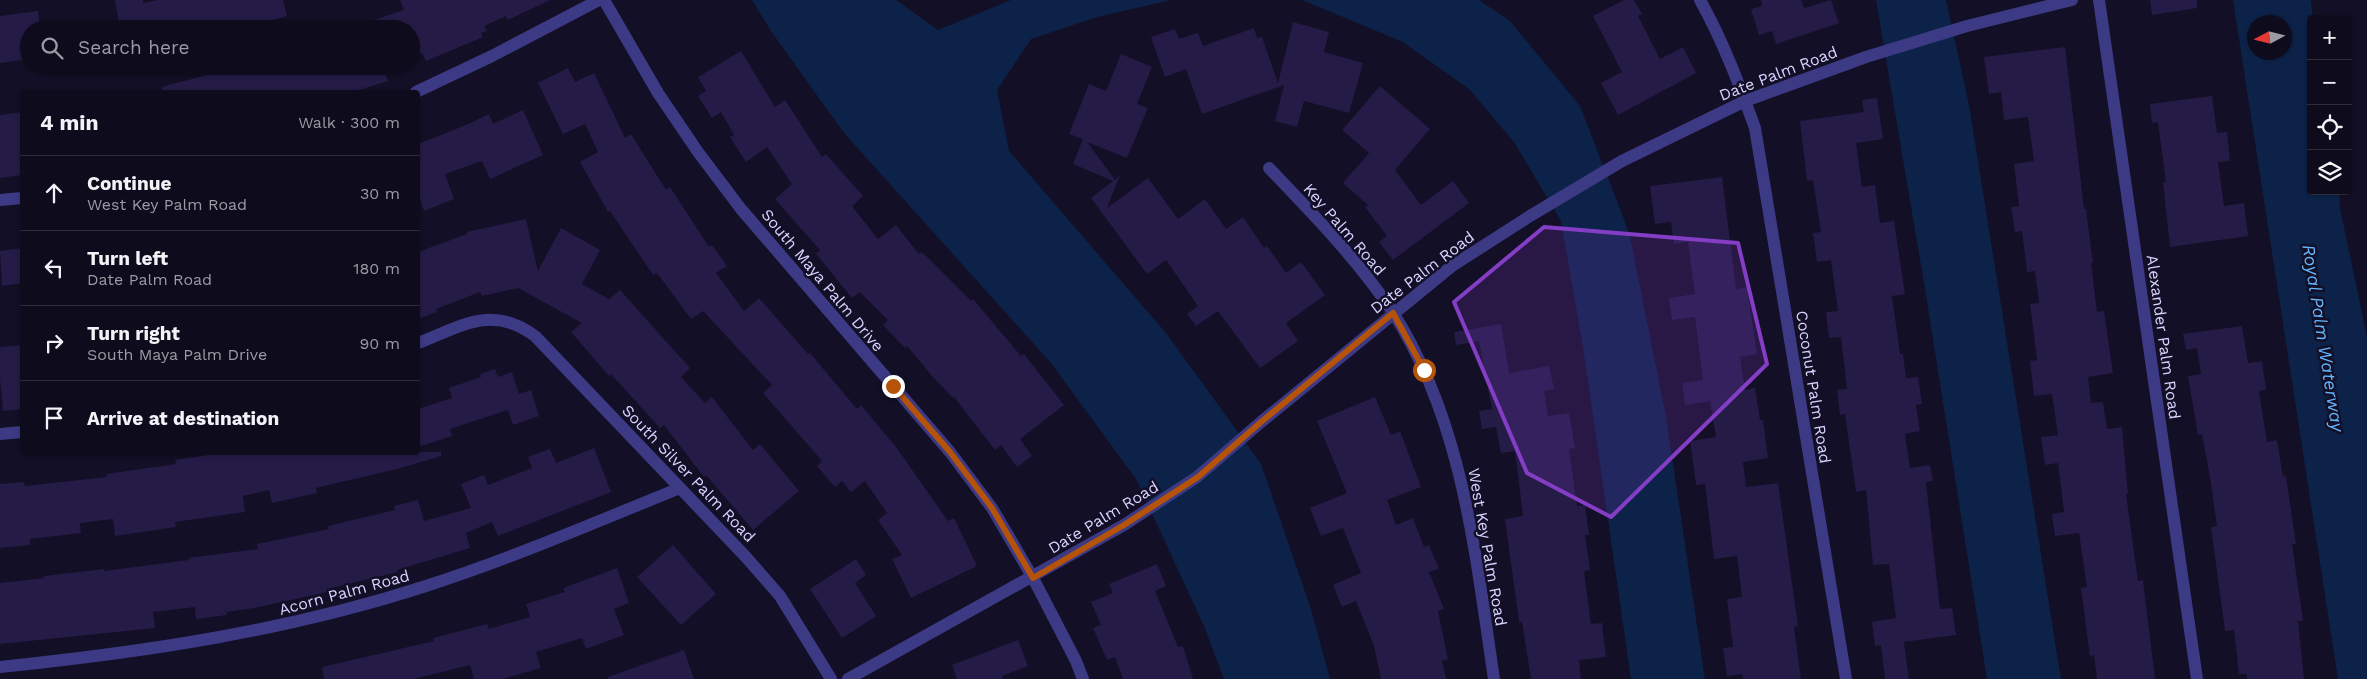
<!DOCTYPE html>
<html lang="en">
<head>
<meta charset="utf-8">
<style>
  :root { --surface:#0e0b1c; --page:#171425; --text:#f1f3f6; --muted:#9b9ba3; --line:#2e2b3b }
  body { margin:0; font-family:"Work Sans",sans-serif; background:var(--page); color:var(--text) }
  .controls { position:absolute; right:15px; top:15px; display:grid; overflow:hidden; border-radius:5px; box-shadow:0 1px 4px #0004 }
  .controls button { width:45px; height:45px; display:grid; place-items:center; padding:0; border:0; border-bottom:1px solid var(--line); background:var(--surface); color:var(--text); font:25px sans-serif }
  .compass { position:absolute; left:2247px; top:15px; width:45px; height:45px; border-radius:50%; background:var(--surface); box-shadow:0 1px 4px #0004; rotate:263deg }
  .stop { position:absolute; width:15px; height:15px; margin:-11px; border:4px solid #b45309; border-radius:50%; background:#fff }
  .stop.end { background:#b45309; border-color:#fff; box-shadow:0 1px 5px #0008 }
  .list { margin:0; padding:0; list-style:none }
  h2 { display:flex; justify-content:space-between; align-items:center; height:65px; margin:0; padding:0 20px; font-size:21px }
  h2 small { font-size:16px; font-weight:400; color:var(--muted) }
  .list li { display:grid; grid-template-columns:32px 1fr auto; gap:15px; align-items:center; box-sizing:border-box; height:75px; padding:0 20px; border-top:1px solid var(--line) }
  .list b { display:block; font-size:19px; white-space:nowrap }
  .list p { margin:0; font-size:16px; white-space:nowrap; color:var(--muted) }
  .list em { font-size:16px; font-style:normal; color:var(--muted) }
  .icon { flex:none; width:28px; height:28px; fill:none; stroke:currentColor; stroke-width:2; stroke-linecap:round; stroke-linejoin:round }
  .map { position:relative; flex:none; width:2367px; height:679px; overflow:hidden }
  .search { position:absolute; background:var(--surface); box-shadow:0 1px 4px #0004; left:20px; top:20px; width:400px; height:55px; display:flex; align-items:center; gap:12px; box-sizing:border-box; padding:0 18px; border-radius:28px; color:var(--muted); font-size:19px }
  .panel { position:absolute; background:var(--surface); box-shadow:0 1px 4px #0004; left:20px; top:90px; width:400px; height:365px; border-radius:5px }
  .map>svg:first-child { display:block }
  .water { fill:#0c2248; fill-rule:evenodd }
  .building { fill:#241b47 }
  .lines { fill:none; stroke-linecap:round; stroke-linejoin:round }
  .street { stroke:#3d3a85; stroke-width:12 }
  .route { stroke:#b45309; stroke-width:6 }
  .marked { fill:#843dc5; fill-opacity:0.2; stroke:#843dc5; stroke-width:4; stroke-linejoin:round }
  .labels { text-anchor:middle; stroke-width:5; stroke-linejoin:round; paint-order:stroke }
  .street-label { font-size:16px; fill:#d9d4ff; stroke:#130f26 }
  .water-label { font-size:18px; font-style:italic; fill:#62b6ff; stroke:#130f26 }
</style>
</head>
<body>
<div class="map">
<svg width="2367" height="679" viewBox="0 0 2367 679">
  <rect width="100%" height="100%" fill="#130f26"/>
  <path class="water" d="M 752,0 L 896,0 L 938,30 L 1011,0 L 1171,0 L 1097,17 L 1031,39 L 997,90 L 1009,151 L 1166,333 L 1261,464 L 1311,609 L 1330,679 L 1224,679 L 1204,626 L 1136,479 L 1051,363 L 844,133 L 771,31 Z
    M 1302,0 L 1479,0 L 1510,21 L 1580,106 L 1629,232 L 1666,417 L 1705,679 L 1631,679 L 1583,347 L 1561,221 L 1514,142 L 1469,89 L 1403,42 Z
    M 1876,0 L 1946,0 L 1969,105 L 2061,679 L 1987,679 L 1925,289 Z
    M 2233,0 L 2311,0 L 2313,19 L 2311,19 L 2311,191 L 2339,191 L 2340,208 L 2367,337 L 2367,679 L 2338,679 ZM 2284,22 L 2284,52 L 2254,52 L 2254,22 Z"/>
  <path class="building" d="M 115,0 L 143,0 L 143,3 L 158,0 L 283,0 L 287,16 L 243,29 L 239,29 L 237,24 L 211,29 L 120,29 Z
    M 400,0 L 550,0 L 508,20 L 506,16 L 484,26 L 487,31 L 481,33 L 483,37 L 426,61 L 422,53 L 411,57 L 411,29 L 356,29 L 356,26 L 404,10 Z
    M 1624,0 L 1634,0 L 1642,14 L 1638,16 L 1660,59 L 1683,47 L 1696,73 L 1618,115 L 1601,83 L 1622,72 L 1593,16 Z
    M 1761,0 L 1801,0 L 1804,8 L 1831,0 L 1839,23 L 1776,44 L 1772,31 L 1759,35 L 1751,9 L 1762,6 Z
    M 2150,0 L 2197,0 L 2197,8 L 2152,15 Z
    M 38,11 L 40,29 L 29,29 L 29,59 L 0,63 L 0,16 Z
    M 1293,22 L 1329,32 L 1324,52 L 1363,63 L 1349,113 L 1304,101 L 1297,127 L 1275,121 L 1284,85 L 1202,114 L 1186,69 L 1165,77 L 1151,37 L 1175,29 L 1179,39 L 1198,33 L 1203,46 L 1254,28 L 1257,38 L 1262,37 L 1278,83 Z
    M 2065,47 L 2084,209 L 2086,209 L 2093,263 L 2091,263 L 2097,312 L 2104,311 L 2113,373 L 2088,377 L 2091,403 L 2103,402 L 2107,429 L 2122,427 L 2128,494 L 2126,494 L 2138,581 L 2143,580 L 2155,679 L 2097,679 L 2094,655 L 2090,656 L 2081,588 L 2087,587 L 2079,533 L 2055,536 L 2052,514 L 2064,512 L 2058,463 L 2045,465 L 2041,437 L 2058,435 L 2052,394 L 2034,396 L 2030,361 L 2037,360 L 2030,304 L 2039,303 L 2035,271 L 2027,272 L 2022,231 L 2015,232 L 2011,207 L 2019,206 L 2014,164 L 2034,161 L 2028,117 L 2004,120 L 2001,92 L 1989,94 L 1984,57 Z
    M 741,51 L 775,107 L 785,100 L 822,157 L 826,154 L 863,196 L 852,206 L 878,239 L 896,225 L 919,254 L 922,252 L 971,301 L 973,299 L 1021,356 L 1024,354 L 1064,405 L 1020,439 L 1032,456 L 1017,467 L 1001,445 L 995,450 L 954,397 L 953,398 L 932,376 L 907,346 L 905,348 L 883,325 L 888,320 L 860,292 L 852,298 L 816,254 L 820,250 L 775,199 L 792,184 L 767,147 L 746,162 L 730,137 L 734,135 L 721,112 L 712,118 L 698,96 L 706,91 L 698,77 Z
    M 1121,54 L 1152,67 L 1137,104 L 1148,108 L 1127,158 L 1087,142 L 1115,180 L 1120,175 L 1107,208 L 1148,178 L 1178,219 L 1205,199 L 1226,229 L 1243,217 L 1264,248 L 1267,246 L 1286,273 L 1301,262 L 1325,295 L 1286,323 L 1298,341 L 1260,368 L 1218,311 L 1196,326 L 1187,314 L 1198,306 L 1166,260 L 1147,274 L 1091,198 L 1113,181 L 1073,164 L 1083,139 L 1069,134 L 1089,84 L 1106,91 Z
    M 240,66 L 267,66 L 269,73 L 291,66 L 383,66 L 388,81 L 353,92 L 162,92 L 162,87 Z
    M 568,68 L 575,82 L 594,73 L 625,138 L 631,134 L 666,190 L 670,187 L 709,247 L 712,245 L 727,266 L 716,273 L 744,311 L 759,298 L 808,354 L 810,353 L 857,409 L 861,405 L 896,447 L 948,521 L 954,518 L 977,566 L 911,598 L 892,559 L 902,555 L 878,520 L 887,513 L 865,481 L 851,492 L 842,481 L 835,487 L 817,466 L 822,461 L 763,393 L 772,385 L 703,311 L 691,319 L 657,273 L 653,275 L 610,211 L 608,212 L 580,162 L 598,152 L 585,124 L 563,134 L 538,83 Z
    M 1380,86 L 1430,129 L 1395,170 L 1421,205 L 1453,181 L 1469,203 L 1393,260 L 1379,242 L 1387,236 L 1365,207 L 1368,205 L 1343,183 L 1369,153 L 1342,130 Z
    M 2212,96 L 2217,133 L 2227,132 L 2230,161 L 2218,162 L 2224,206 L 2244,203 L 2248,236 L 2170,247 L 2163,182 L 2166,182 L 2158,122 L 2152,123 L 2150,104 Z
    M 1877,98 L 1883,139 L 1856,143 L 1862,187 L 1875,185 L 1880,223 L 1894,221 L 1905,294 L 1892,296 L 1900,354 L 1903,354 L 1906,378 L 1918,377 L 1922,404 L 1916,405 L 1920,431 L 1905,434 L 1910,468 L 1930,465 L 1933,481 L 1926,482 L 1940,609 L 1952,608 L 1956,635 L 1904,642 L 1909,679 L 1885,679 L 1881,645 L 1875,646 L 1872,622 L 1896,618 L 1889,564 L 1873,565 L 1866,490 L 1856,492 L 1845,414 L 1840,415 L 1837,390 L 1847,389 L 1841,337 L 1829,338 L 1826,312 L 1838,311 L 1831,260 L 1817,262 L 1813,233 L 1821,232 L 1813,180 L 1807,181 L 1800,121 L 1864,112 L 1862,100 Z
    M 523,110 L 543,155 L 490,179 L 482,161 L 445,174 L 454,199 L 424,211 L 418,193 L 418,144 L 466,125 L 489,114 L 493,124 Z
    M 22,112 L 22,175 L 0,178 L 0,115 Z
    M 1722,177 L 1736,289 L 1747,287 L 1757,354 L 1740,357 L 1745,390 L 1755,388 L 1760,420 L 1763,420 L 1768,458 L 1743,462 L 1746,487 L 1778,483 L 1798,626 L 1794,627 L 1801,679 L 1743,679 L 1742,674 L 1727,676 L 1723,648 L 1733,647 L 1727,599 L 1742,597 L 1737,556 L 1714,559 L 1705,484 L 1696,485 L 1690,441 L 1716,437 L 1710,401 L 1685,405 L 1682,383 L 1703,380 L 1695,317 L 1672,320 L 1669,298 L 1695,294 L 1688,242 L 1674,244 L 1671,222 L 1655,224 L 1650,186 Z
    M 526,219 L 538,271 L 561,228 L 600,250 L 582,284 L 609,299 L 620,290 L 690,368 L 681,377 L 705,403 L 712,397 L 753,450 L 760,444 L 799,491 L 753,530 L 706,475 L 704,477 L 664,425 L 660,428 L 611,374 L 609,376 L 571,332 L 582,323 L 518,288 L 482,296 L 480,292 L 436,309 L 437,312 L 418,319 L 418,252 L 467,234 L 467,232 Z
    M 22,248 L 22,283 L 2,286 L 0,251 Z
    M 1501,324 L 1509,373 L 1549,366 L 1554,389 L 1544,391 L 1548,416 L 1569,413 L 1575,448 L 1569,449 L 1577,506 L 1585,505 L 1589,535 L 1585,535 L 1590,570 L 1584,571 L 1591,624 L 1602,623 L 1606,657 L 1579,660 L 1581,679 L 1531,679 L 1522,622 L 1519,622 L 1505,519 L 1523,516 L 1515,451 L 1501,453 L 1496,427 L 1482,429 L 1479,411 L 1492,409 L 1479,341 L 1456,345 L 1454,332 Z
    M 2242,326 L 2248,363 L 2262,361 L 2266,390 L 2259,391 L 2267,442 L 2277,440 L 2283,477 L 2286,476 L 2296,544 L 2292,544 L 2303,621 L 2298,621 L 2304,679 L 2247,679 L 2247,674 L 2239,674 L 2234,630 L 2225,631 L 2211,527 L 2217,526 L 2210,477 L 2202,434 L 2198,435 L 2188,376 L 2201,374 L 2197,348 L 2186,350 L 2183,334 Z
    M 22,345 L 22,409 L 3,411 L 0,379 L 0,347 Z
    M 495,369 L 498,377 L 512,372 L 519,394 L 531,390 L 539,416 L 513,425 L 508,410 L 450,429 L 452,436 L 418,447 L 418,409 L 452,398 L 449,388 L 481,377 L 480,374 Z
    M 1375,397 L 1391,435 L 1400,431 L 1421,487 L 1387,500 L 1396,525 L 1413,518 L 1424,547 L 1429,545 L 1439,569 L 1429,572 L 1444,609 L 1438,611 L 1448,659 L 1442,661 L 1446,679 L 1381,679 L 1374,646 L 1356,601 L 1342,607 L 1333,585 L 1361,573 L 1343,528 L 1321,536 L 1310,508 L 1347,493 L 1317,421 Z
    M 594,448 L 611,492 L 498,536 L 492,522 L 466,533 L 470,548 L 397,570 L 398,572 L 327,589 L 328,592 L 254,608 L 226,612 L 227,615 L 196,619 L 195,607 L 153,612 L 155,628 L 0,644 L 0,583 L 44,578 L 44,576 L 104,569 L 104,571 L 189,560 L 188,558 L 258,549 L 257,544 L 329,529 L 328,526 L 395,510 L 394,506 L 418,500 L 424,521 L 471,508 L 461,484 L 484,475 L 488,485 L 532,468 L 528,457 L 550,449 L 556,463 Z
    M 229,452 L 441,452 L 441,456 L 401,468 L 316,488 L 317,493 L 272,503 L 269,490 L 243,496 L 245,512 L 175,522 L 176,527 L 115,536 L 113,519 L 80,523 L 81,533 L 30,539 L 30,545 L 0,548 L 0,484 L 24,482 L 25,486 L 107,477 L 106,474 L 176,464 L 175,460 Z
    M 673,545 L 716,594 L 681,625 L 637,577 Z
    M 856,559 L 866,575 L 855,583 L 876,616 L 842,638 L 810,589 Z
    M 1157,564 L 1166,586 L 1155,591 L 1178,647 L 1183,646 L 1193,679 L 1123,679 L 1115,657 L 1107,660 L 1093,628 L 1101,625 L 1091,602 L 1113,593 L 1109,584 Z
    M 617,568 L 629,603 L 614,609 L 624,635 L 586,649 L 582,638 L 536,652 L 541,668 L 503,679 L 474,679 L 470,665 L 414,679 L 324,679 L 322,667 L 434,641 L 433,638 L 487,624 L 489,629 L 530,617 L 526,604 L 565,592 L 563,588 Z
    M 1018,640 L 1028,666 L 1002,676 L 1003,679 L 957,679 L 952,665 Z
    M 684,650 L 694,679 L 608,679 L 608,677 Z"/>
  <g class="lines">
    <path class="street" d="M 604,0 L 658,93 L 698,152 L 741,209 L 950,452 L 992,508 L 1033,578 L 1076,661 L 1083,679
      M 1700,0 C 1723,41 1739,84 1755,128 L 1846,679
      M 2099,0 L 2197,679
      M 416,92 L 492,56 L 599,0
      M 1269,168 C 1312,213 1357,259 1392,311 C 1463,421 1475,553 1494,679
      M 0,200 L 22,198
      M 418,343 C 462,326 492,304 535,336 L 745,556 L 780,596 L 831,679
      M 0,434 L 22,432
      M 0,667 C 145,652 287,631 426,586 C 513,558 596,522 680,488
      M 848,679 L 1124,525 L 1197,477 L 1261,422 L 1452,266 L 1530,216 L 1622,161 L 1745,101 L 1866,57 L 1967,26 L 2072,0"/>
  </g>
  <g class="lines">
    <path class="route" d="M 893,386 L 950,452 L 992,508 L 1033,578 L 1124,525 L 1198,477 L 1261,422 L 1393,313 L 1424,370"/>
  </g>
  <path class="marked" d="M 1544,227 L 1738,243 L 1767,364 L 1611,517 L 1527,473 L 1454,302 Z"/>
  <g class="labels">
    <g class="street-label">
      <text transform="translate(1778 73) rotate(-21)" y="6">Date Palm Road</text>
      <text transform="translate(1345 229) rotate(49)" y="6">Key Palm Road</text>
      <text transform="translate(1422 272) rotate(-37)" y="6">Date Palm Road</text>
      <text transform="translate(823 280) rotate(50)" y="6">South Maya Palm Drive</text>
      <text transform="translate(2164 337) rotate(82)" y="6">Alexander Palm Road</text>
      <text transform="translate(1814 387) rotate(81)" y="6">Coconut Palm Road</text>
      <text transform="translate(689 473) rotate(46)" y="6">South Silver Palm Road</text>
      <text transform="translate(1103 517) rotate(-31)" y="6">Date Palm Road</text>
      <text transform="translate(1488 547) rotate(80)" y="6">West Key Palm Road</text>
      <text transform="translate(344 592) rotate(-15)" y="6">Acorn Palm Road</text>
    </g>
    <g class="water-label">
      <text transform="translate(2323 338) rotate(81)" y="6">Royal Palm Waterway</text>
    </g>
  </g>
</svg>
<div class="controls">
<button>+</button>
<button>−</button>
<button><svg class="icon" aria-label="locate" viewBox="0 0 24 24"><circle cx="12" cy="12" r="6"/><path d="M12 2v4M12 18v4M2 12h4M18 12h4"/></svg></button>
<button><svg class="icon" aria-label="layers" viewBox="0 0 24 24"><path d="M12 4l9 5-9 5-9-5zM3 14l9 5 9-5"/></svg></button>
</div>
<svg class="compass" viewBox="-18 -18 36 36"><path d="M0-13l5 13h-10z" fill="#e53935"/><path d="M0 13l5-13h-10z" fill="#9b9ba3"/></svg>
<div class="stop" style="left:1424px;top:370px"></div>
<div class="stop end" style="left:893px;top:386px"></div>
<div class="search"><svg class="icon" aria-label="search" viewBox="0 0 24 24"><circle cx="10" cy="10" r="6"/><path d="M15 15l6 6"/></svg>Search here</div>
<section class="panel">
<h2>4 min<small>Walk · 300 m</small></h2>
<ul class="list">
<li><svg class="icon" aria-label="ahead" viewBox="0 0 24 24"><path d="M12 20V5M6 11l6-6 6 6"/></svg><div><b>Continue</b><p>West Key Palm Road</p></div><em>30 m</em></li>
<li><svg class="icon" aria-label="left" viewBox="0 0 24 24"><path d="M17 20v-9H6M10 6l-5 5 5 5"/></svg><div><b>Turn left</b><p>Date Palm Road</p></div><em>180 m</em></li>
<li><svg class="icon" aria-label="right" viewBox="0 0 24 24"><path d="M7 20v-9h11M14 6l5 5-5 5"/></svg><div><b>Turn right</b><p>South Maya Palm Drive</p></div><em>90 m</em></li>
<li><svg class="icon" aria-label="arrive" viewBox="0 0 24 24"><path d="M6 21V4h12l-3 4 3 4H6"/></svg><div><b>Arrive at destination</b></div></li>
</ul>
</section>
</div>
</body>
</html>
